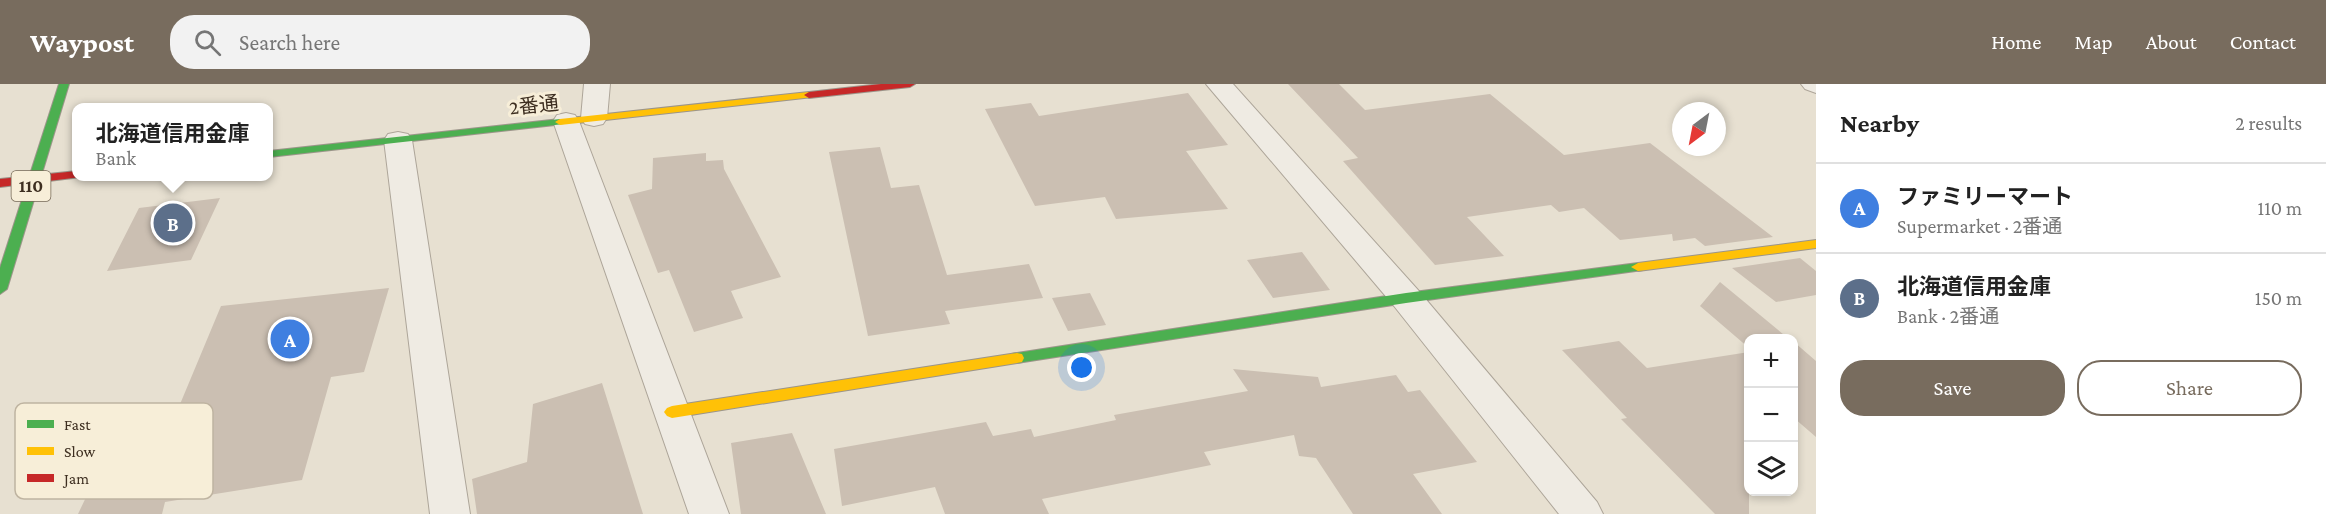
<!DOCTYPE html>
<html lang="en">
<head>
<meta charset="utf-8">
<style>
  :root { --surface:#fff; --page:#f2f2f2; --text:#222; --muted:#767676; --line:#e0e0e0; --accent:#786c5e }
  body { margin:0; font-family:"Crimson Pro","Noto Sans JP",serif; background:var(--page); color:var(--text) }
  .controls { position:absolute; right:18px; bottom:18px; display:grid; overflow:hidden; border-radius:12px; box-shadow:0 3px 9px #0003 }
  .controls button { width:54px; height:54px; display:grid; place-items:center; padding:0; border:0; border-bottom:2px solid var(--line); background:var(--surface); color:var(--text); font:30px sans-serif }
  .compass { position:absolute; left:1672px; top:18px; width:54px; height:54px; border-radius:50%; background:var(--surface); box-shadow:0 3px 9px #0003; rotate:212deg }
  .you { position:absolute; left:1082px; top:284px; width:21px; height:21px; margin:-15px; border:4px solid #fff; border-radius:50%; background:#1a73e8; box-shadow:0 0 0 9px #1a73e833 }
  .badge { display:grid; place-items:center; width:39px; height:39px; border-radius:50%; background:var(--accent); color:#fff; font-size:20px; font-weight:700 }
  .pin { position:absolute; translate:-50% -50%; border:3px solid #fff; box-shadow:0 2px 6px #0006 }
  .popup { position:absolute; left:72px; top:19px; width:201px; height:78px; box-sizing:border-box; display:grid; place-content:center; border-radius:12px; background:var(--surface); filter:drop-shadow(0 2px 4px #0005); font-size:20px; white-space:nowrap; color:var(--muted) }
  .popup b { font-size:22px; color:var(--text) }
  .popup::after { content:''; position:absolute; left:50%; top:100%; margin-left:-12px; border:12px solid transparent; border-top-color:var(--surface) }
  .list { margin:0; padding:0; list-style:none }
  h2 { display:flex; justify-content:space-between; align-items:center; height:78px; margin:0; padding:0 24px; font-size:26px }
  h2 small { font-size:20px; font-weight:400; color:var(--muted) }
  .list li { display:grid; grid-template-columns:39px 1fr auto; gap:18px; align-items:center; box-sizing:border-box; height:90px; padding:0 24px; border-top:2px solid var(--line) }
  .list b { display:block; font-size:22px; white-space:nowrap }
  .list p { margin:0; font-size:20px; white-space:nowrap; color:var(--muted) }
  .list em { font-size:20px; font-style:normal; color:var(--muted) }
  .actions { display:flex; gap:12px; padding:18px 24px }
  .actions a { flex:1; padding:14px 0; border:2px solid var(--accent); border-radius:24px; text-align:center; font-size:21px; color:var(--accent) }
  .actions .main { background:var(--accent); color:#fff }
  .icon { flex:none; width:33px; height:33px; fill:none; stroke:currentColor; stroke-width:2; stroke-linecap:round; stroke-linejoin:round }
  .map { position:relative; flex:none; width:1816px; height:430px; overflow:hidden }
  header { display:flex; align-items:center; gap:36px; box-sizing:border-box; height:84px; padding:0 30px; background:var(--accent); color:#fff }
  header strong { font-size:28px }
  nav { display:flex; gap:33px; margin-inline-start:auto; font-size:21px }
  .search { width:420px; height:54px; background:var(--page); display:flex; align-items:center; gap:15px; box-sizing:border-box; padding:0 21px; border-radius:24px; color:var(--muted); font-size:22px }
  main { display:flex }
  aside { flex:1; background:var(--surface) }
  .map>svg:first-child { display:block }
  .building { fill:#cbbfb2 }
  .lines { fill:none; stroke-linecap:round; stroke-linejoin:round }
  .street-casing { stroke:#ada599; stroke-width:2 }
  .fast-casing { stroke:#9c958a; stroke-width:2 }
  .slow-casing { stroke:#9c958a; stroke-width:2 }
  .jam-casing { stroke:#9c958a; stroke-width:2 }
  .street { fill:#efebe3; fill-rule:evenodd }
  .fast { fill:#4caf50; fill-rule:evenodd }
  .slow { fill:#ffc107; fill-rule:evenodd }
  .jam { fill:#c62828; fill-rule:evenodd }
  .labels { text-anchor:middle; stroke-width:6; stroke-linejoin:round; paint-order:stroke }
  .shield { fill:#f7eed8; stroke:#756857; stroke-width:1.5 }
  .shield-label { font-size:18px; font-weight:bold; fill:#3d2e20 }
  .street-label { font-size:20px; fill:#3d2e20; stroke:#f7eed8 }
  .key { fill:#f7eed8; stroke:#bfb4a1; stroke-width:1.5 }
  .key-label { font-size:16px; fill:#3d2e20 }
</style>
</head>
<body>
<header>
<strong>Waypost</strong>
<div class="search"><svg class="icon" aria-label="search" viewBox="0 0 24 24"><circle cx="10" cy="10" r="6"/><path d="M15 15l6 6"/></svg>Search here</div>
<nav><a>Home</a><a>Map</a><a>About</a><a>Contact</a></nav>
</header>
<main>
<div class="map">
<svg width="1816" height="430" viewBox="0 0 1816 430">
  <rect width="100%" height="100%" fill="#e7e0d1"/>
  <path class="building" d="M 1288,0 L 1339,0 L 1365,26 L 1490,10 L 1564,71 L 1650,59 L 1773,153 L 1705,162 L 1695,154 L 1673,157 L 1672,150 L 1620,156 L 1584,124 L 1559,128 L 1551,121 L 1467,133 L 1504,172 L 1435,181 L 1343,77 L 1358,74 Z
    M 1188,9 L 1228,61 L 1186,67 L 1228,125 L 1116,135 L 1105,113 L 1035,122 L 985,25 L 1031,19 L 1039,32 Z
    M 880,63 L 891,104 L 919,101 L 947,191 L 1029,180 L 1043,214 L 945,227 L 950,240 L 868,252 L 829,68 Z
    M 706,69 L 706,77 L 723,76 L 724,85 L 781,193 L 731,207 L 743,234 L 694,248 L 669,186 L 658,189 L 628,111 L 652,105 L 653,74 Z
    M 220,114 L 191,176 L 107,187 L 139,124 Z
    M 1302,168 L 1330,206 L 1273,214 L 1247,176 Z
    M 1800,174 L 1816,187 L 1816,211 L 1776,218 L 1732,184 Z
    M 1720,198 L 1789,255 L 1749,255 L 1749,264 L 1700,222 Z
    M 389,204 L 364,288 L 331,293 L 302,396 L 165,418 L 162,430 L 78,430 L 101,382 L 95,381 L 117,333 L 178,325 L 221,222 Z
    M 1090,209 L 1106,241 L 1068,247 L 1052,214 Z
    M 1619,257 L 1647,284 L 1749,268 L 1749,430 L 1715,430 L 1621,335 L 1627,334 L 1562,266 Z
    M 1794,258 L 1816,277 L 1816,353 L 1794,334 Z
    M 1233,285 L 1318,293 L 1321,303 L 1396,291 L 1408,308 L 1420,306 L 1477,378 L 1413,390 L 1442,430 L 1353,430 L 1316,374 L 1299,372 L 1294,351 L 1204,368 L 1211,381 L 1042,415 L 1049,430 L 945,430 L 935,403 L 842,422 L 834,365 L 986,338 L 993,352 L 1031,345 L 1034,353 L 1116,336 L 1114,331 L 1248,307 Z
    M 602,299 L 643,430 L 477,430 L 472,395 L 527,378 L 533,320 Z
    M 792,349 L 826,430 L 741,430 L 731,359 Z"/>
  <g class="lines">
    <g class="street-casing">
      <path id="street" d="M 584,0 L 610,0 L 607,34 L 603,40 L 594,42 L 585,40 L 581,34 Z
        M 1206,0 L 1233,0 L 1418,206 L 1597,418 L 1603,430 L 1559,430 L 1394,222 Z
        M 1801,0 L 1816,0 L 1816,9 L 1805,5 Z
        M 566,29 L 575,31 L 579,37 L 729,430 L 689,430 L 553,37 L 557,31 Z
        M 398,48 L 408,50 L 412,56 L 470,430 L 430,430 L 384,56 L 388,50 Z"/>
    </g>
    <g class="fast-casing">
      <path id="fast" d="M 59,0 L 69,0 L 7,205 L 0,210 L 0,184 Z
        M 560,35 L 565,38 L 564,40 L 269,73 L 269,67 Z
        M 1638,179 L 1643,180 L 1645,183 L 1643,186 L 1406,219 L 1017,279 L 1012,278 L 1010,274 L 1012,270 L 1017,269 L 1406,209 Z"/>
    </g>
    <g class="slow-casing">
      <path id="slow" d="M 809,8 L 813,9 L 813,13 L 560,41 L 555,38 L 560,35 Z
        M 1816,156 L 1816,164 L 1638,187 L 1631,183 L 1638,179 Z
        M 1017,269 L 1022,270 L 1024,274 L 1022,278 L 1017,279 L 672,334 L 667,332 L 664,328 L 667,324 L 672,322 Z"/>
    </g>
    <g class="jam-casing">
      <path id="jam" d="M 881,0 L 915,0 L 910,3 L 809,14 L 804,11 L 809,8 Z
        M 77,87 L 77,92 L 81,93 L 0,103 L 0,95 Z"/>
    </g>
    <use href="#street" class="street"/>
    <use href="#fast" class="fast"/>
    <use href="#slow" class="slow"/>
    <use href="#jam" class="jam"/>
  </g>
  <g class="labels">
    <rect class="shield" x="11.5" y="87" width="39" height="30" rx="4.5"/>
    <g class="shield-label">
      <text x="31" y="108">110</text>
    </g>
    <g class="street-label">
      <text transform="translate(534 21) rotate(-6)" y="7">2番通</text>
    </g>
  </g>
  <rect x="15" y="319" width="198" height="96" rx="9" class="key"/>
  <rect x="27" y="336" width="27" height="8" fill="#4caf50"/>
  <rect x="27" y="363" width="27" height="8" fill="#ffc107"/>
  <rect x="27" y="390" width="27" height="8" fill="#c62828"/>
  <g class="key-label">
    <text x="64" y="346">Fast</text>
    <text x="64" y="373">Slow</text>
    <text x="64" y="400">Jam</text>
  </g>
</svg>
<div class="controls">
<button>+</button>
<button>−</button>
<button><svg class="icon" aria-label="layers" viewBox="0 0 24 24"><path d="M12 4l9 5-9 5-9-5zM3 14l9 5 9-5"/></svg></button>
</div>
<svg class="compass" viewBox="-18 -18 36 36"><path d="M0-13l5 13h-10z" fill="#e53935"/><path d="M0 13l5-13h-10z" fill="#767676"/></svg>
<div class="you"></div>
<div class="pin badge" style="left:290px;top:255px;background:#3f7fe0">A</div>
<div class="pin badge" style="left:173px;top:139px;background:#5c6f8a">B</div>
<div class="popup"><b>北海道信用金庫</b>Bank</div>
</div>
<aside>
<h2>Nearby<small>2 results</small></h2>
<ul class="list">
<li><span class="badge" style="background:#3f7fe0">A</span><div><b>ファミリーマート</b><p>Supermarket · 2番通</p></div><em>110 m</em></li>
<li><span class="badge" style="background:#5c6f8a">B</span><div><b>北海道信用金庫</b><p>Bank · 2番通</p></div><em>150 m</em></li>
</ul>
<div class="actions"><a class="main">Save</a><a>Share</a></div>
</aside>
</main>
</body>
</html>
